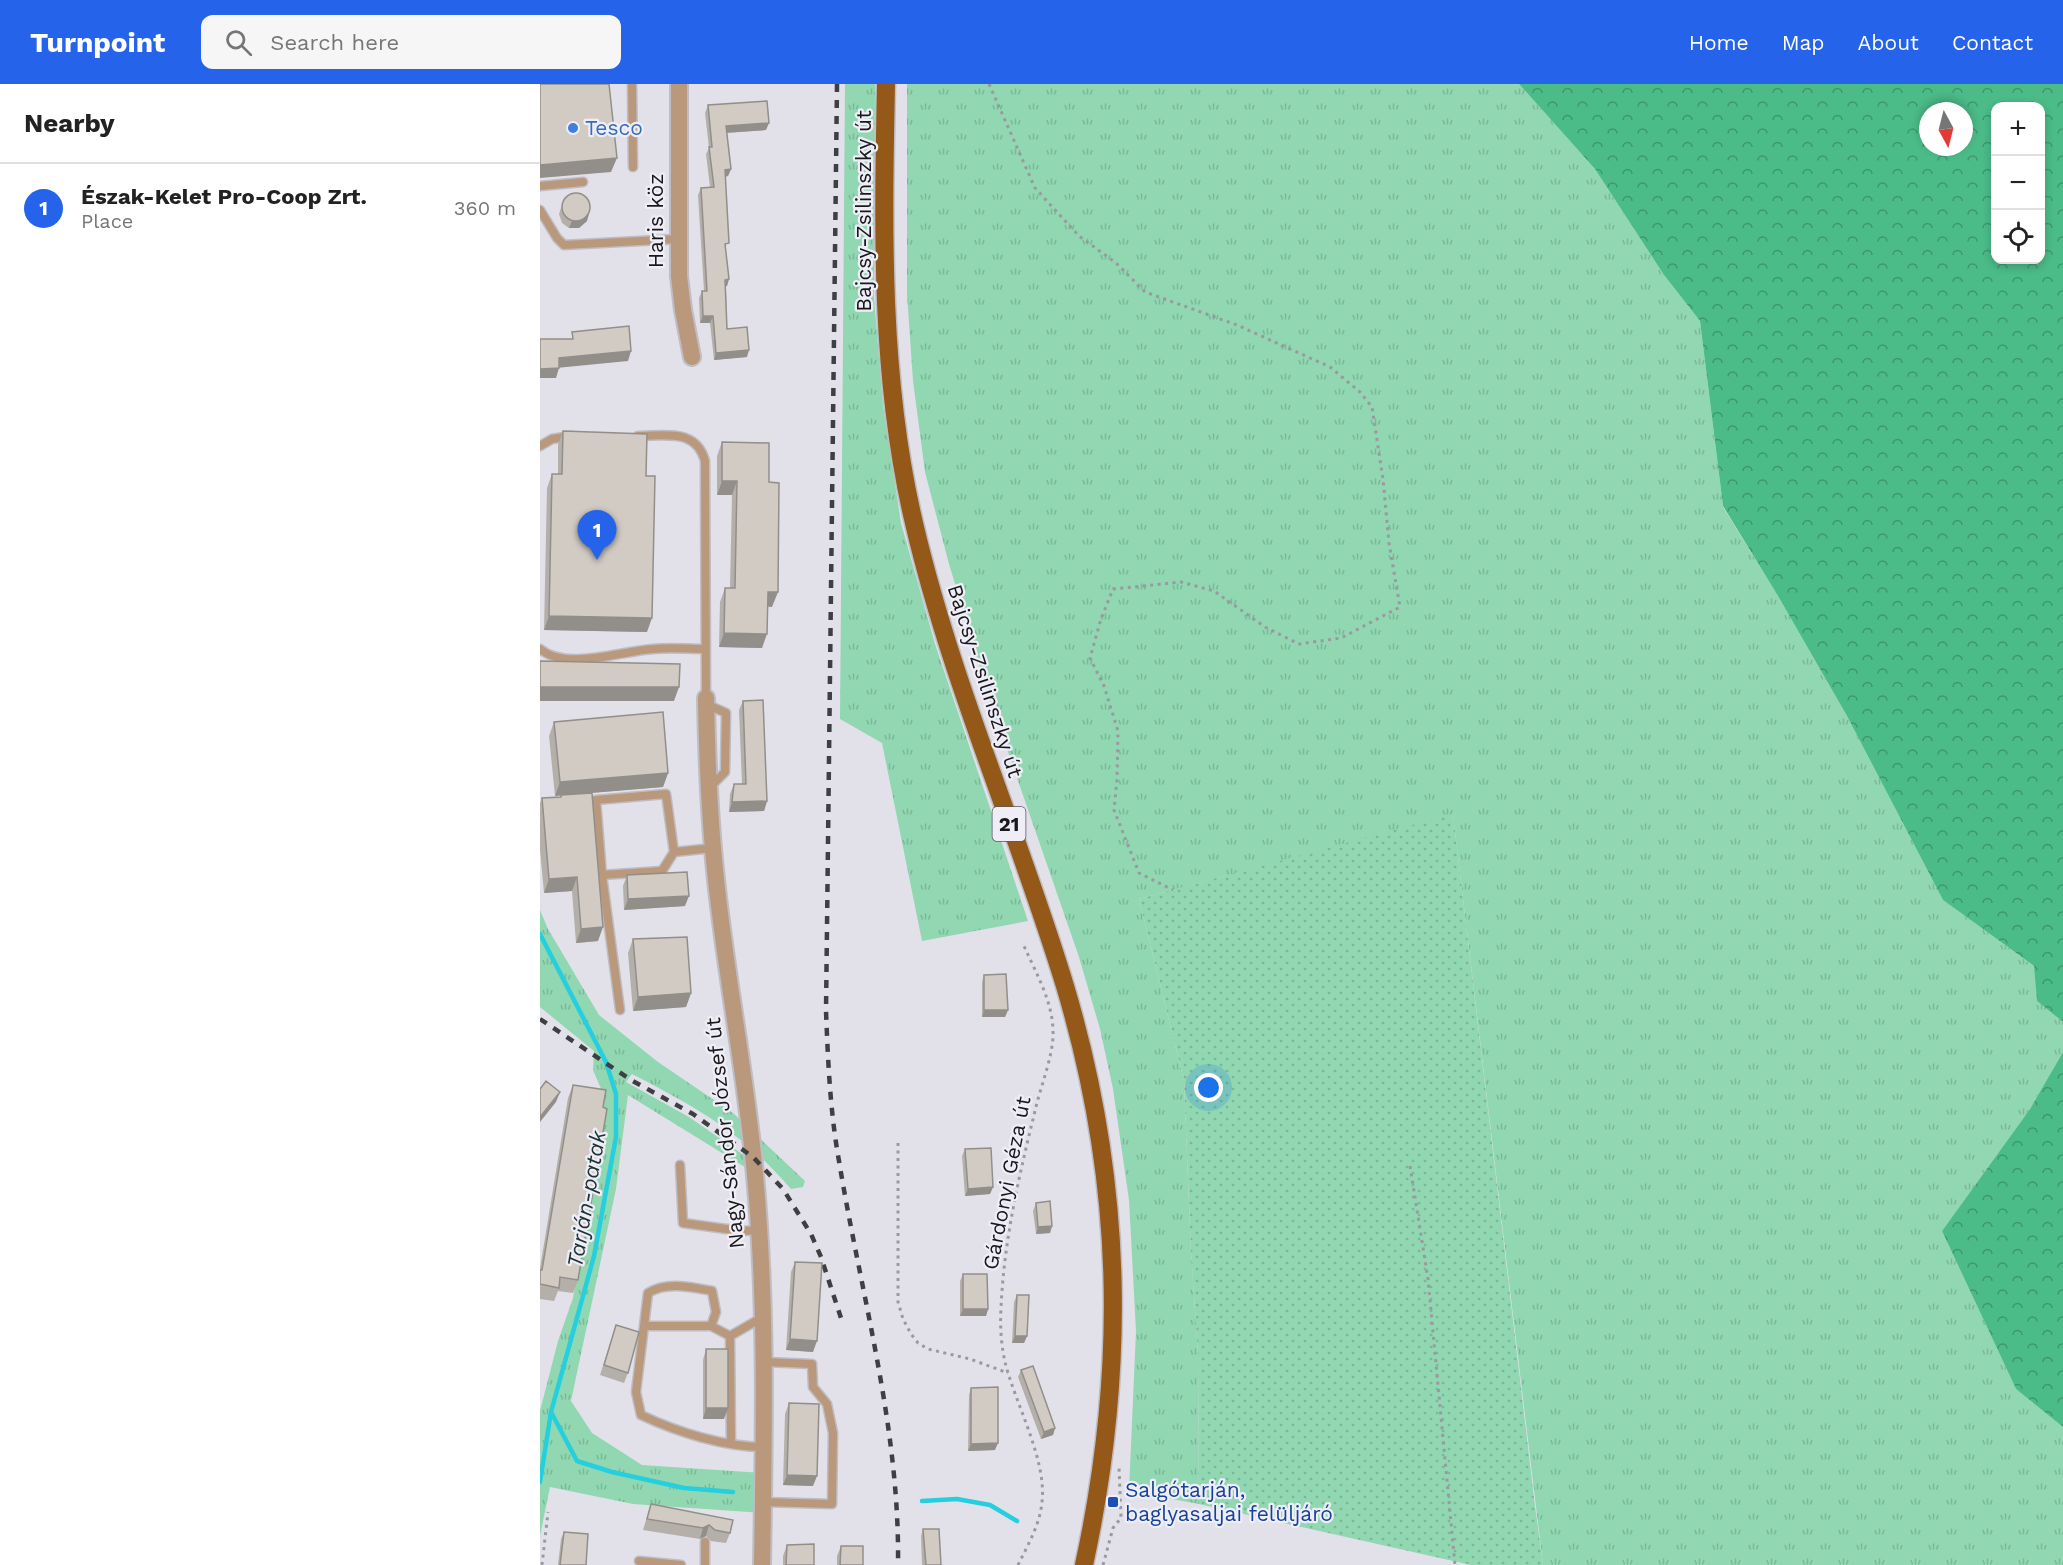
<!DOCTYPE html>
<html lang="en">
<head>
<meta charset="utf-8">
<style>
  :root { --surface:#fff; --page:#f6f6f6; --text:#222; --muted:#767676; --line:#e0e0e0; --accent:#2563eb }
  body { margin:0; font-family:"Work Sans",sans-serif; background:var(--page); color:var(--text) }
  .controls { position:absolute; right:18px; top:18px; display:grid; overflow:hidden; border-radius:12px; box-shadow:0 3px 9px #0003 }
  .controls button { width:54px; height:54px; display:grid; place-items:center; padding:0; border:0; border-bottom:2px solid var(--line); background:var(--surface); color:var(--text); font:30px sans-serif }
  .compass { position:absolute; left:1379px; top:18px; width:54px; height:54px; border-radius:50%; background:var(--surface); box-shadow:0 3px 9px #0003; rotate:173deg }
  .you { position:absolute; left:669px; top:1004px; width:21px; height:21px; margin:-15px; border:4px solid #fff; border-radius:50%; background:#1a73e8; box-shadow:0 0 0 9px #1a73e833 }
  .badge { display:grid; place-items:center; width:39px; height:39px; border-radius:50%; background:var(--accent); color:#fff; font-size:20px; font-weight:700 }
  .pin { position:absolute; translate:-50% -50px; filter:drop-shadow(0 2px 3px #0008) }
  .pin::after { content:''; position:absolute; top:32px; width:21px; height:18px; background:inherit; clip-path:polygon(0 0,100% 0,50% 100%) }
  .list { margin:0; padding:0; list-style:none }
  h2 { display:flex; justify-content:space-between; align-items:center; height:78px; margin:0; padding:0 24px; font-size:26px }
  h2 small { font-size:20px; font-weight:400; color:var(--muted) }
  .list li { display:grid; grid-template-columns:39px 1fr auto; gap:18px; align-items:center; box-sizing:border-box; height:90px; padding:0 24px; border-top:2px solid var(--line) }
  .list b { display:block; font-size:22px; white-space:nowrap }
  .list p { margin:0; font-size:20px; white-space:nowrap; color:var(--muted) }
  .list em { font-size:20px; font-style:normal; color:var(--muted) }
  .icon { flex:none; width:33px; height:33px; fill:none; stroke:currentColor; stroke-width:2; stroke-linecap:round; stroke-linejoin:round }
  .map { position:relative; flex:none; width:1523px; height:1481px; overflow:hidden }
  header { display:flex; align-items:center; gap:36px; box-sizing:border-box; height:84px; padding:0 30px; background:var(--accent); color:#fff }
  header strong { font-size:28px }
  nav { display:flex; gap:33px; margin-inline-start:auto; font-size:21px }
  .search { width:420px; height:54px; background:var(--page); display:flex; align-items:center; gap:15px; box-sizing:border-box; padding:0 21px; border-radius:12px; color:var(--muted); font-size:22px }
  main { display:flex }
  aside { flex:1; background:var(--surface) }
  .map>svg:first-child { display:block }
  .grass { fill:url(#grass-tufts) }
  .forest { fill:url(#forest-crowns); fill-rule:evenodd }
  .garden { fill:url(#garden-dots) }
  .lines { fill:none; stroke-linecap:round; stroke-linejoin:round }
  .stream { stroke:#25cfdd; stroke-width:4.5 }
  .lane-casing { stroke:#bebdc4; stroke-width:11 }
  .street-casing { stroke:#bebdc4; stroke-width:20 }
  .primary-casing { stroke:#bebdc4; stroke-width:21 }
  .path { stroke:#99999f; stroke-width:3; stroke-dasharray:3 4.5; stroke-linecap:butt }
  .lane { stroke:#ba987b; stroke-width:8 }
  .street { stroke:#ba987b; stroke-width:16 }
  .primary { stroke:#945818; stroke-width:18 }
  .rail { stroke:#3f3f43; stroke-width:4.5; stroke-dasharray:8 8; stroke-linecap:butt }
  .wall { fill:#b4afa9 }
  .shaded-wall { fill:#928e89 }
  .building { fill:#d1cbc4; stroke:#928e89; stroke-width:1.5 }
  .shop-dot { fill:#3f7fe0; stroke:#efeef7; stroke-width:2 }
  .transit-dot { fill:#1a4fb4; stroke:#efeef7; stroke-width:2 }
  .labels { text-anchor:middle; stroke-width:4.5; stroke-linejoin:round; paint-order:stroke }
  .shield { fill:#efeef7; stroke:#58585d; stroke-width:1.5 }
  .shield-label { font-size:20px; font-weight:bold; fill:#18181b }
  .shop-label { font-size:21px; fill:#366cbe; stroke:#efeef7; text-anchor:start }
  .street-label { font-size:21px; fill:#18181b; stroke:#efeef7 }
  .transit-label { font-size:21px; fill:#164399; stroke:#efeef7; text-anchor:start }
  .water-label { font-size:22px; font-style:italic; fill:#1a3335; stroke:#efeef7 }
</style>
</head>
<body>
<header>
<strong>Turnpoint</strong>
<div class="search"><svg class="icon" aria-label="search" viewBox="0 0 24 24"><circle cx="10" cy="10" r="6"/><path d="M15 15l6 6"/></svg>Search here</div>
<nav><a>Home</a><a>Map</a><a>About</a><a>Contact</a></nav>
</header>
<main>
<aside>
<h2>Nearby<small></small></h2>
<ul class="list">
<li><span class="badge">1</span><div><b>Észak-Kelet Pro-Coop Zrt.</b><p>Place</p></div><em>360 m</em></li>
</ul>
</aside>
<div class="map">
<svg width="1523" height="1481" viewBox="0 0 1523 1481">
  <defs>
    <pattern id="grass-tufts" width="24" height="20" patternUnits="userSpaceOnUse" patternTransform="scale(1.5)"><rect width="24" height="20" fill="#90d7b2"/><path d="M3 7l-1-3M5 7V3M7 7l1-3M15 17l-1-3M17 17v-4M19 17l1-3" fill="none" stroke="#7bb898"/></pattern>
    <pattern id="forest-crowns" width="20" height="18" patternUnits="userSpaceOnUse" patternTransform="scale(1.5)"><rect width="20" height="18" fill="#4bbb88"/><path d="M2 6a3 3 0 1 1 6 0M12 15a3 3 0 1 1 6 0" fill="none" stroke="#3d976e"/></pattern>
    <pattern id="garden-dots" width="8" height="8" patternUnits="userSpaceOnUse" patternTransform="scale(1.5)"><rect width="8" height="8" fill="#90d7b2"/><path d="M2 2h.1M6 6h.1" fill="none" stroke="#7bb898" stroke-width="1.8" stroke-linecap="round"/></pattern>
  </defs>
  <rect width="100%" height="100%" fill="#e2e1e9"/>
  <path class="grass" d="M 305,0 L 335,0 L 334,214 L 343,321 L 361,439 L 395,560 L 488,837 L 382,857 L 342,659 L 300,635 Z
    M 367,0 L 979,0 L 1055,85 L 1124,191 L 1160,237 L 1183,423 L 1238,512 L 1307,632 L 1403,816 L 1495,883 L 1497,917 L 1523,938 L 1523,968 L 1490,1025 L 1402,1147 L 1476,1305 L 1523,1343 L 1523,1481 L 1003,1481 L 913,731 L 599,815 L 644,997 L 651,1168 L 658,1270 L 659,1420 L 589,1407 L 596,1247 L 589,1116 L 573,1005 L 560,945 L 539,873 L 449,613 L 409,480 L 385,388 L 373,297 L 367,210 Z
    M 0,826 L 8,845 L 59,931 L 118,978 L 193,1029 L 265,1097 L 263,1103 L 251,1105 C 202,1048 157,1024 92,990 L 86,998 L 149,1033 L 205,1072 L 208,1085 L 88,1011 L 76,1105 L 31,1317 L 52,1349 L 102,1381 L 223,1389 L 223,1429 L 93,1420 L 10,1403 L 0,1452 L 0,1327 L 18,1257 L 33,1214 L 64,1029 L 62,1007 L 53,986 L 54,967 L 0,923 Z"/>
  <path class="forest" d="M 979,0 L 1523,0 L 1523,938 L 1497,917 L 1494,882 L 1403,816 L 1307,632 L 1238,512 L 1183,422 L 1160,237 L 1124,191 L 1055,85 ZM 1456,22 L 1500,22 L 1500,176 L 1456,176 ZM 1388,27 L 1424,27 L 1424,63 L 1388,63 Z
    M 1523,968 L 1523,1343 L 1476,1305 L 1402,1147 L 1490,1025 Z"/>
  <path class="garden" d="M 913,730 L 995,1422 L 1003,1481 L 931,1481 L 659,1420 L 658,1270 L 651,1168 L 644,997 L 599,815 Z"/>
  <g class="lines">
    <path class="stream" d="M 0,850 L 66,978 L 76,1010 L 76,1053 L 54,1172 L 11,1328 L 0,1398
      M 11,1328 L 37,1377 L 72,1388 L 144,1404 L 193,1408
      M 382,1417 L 417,1415 L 450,1421 L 477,1437"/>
    <g class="lane-casing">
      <path id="lane" d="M 92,0 L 93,83
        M 0,102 L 43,98
        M 0,126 L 17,154 L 24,161 L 138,155
        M 98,352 C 125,352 156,344 165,377 L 166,614
        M 0,362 L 12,355 L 31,352
        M 0,565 C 26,587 81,567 113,565 C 130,563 148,565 165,565
        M 166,620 L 186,629 L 185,688 L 170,703
        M 134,768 L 126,710 L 56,716 L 62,791 L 122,787 L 134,768 L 173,764
        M 62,791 L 80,926
        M 140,1081 L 143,1139 L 201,1147 L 220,1146
        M 105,1242 L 171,1242 L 176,1228 L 172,1207 C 152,1203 126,1197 108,1209 L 96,1308 L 101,1331 C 137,1348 184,1363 224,1363
        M 171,1242 L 190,1252 L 191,1360
        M 190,1252 L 223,1233
        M 223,1418 L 292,1420 L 293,1349 L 287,1320 L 273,1303 L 272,1280 L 225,1278
        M 99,1477 L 141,1481
        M 165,1481 L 165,1458"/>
    </g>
    <g class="street-casing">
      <path id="street" d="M 139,0 L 139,192 L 143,226 L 152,273
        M 166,614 C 167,671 169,728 175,786 C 185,888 206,989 215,1091 C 227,1221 224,1351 222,1481"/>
    </g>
    <g class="primary-casing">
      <path id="primary" d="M 346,0 C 343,146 340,296 374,439 C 411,598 478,747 525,902 C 583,1096 587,1283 544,1481"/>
    </g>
    <path class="path" d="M 449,0 L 495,104 L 539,152 L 576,179 L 605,208 L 697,241 L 790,283 L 820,308 L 832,323 L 843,395 L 849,459 L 860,523 L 801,554 L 759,560 L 725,543 L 674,507 L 641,498 L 573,505 L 561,535 L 550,574 L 564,602 L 578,647 L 577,695 L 574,726 L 599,789 L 633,806
      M 358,1059 L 358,1218 L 363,1235 L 371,1250 L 378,1259 L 388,1265 L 430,1275 L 468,1289
      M 870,1082 L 888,1195 L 915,1481
      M 2,1481 L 8,1428
      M 478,1481 C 488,1461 500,1440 502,1418 C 507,1376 475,1319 465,1278 C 461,1260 460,1242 461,1224 C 464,1156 479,1092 495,1027 C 500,1004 514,970 513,948 C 513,918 496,889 484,862
      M 563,1481 L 573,1444 L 581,1434 L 579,1383"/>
    <use href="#lane" class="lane"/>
    <use href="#street" class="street"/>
    <use href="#primary" class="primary"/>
    <path class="rail" d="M 297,0 L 286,927 C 288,977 290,1027 299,1077 C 321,1211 360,1344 358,1481
      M 0,935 L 91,996 L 153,1030 L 213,1073 L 243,1105 L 271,1150 L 281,1173 L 301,1234"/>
  </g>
  <path class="wall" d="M 168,21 L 226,46 L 186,49 L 191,85 L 188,92 L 185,93 L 186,167 L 189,195 L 187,202 L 186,202 L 187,245 L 207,273 L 174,276 L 170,239 L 160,239 L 159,214 L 162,207 L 164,207 L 158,111 L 161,104 L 170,103 L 166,70 L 169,64 L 165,29 Z
    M 22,121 L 47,137 L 39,144 L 29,144 L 22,139 L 19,130 Z
    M 23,347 L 106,392 L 107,548 L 4,546 L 7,404 L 12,390 L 18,390 L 18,361 Z
    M 182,358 L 229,398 L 232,523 L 228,522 L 222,564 L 179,563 L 180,518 L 185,504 L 190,504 L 192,411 L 177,411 L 177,372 Z
    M 203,617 L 227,717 L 224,727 L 189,728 L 190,710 L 194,700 L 202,700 L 199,626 Z
    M 14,638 L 128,689 L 123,703 L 49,709 L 58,857 L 36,859 L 32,807 L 4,809 L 0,766 L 0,719 L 2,714 L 20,713 L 21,711 L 15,712 L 9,652 Z
    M 87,791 L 145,822 L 84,826 L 83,802 Z
    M 93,855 L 151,909 L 146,923 L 93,927 L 88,869 Z
    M 444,891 L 468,926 L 465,933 L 442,933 L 442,898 Z
    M 33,1001 L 38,1196 L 33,1209 L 18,1207 L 14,1217 L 0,1215 L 0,1184 L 28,1014 Z
    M 425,1065 L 453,1103 L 450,1110 L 425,1112 L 422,1072 Z
    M 496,1119 L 512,1142 L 510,1149 L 496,1150 L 493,1127 Z
    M 255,1178 L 273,1268 L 246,1266 L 251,1188 Z
    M 423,1190 L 448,1225 L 446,1232 L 420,1232 L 420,1197 Z
    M 477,1211 L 487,1252 L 484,1259 L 472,1259 L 474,1218 Z
    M 76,1241 L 88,1289 L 84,1299 L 60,1291 Z
    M 166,1265 L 184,1335 L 163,1335 L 163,1276 Z
    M 481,1286 L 515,1344 L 513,1351 L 501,1355 L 478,1293 Z
    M 431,1304 L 455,1366 L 428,1367 L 429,1311 Z
    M 249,1319 L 273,1402 L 243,1401 L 245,1330 Z
    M 111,1420 L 190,1449 L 186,1459 L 171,1457 L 166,1452 L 160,1455 L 103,1446 Z
    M 383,1445 L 401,1481 L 382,1481 L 381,1452 Z
    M 24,1448 L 46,1481 L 18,1481 L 21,1455 Z
    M 247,1461 L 274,1481 L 243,1481 L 243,1472 Z
    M 301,1462 L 323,1481 L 297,1481 L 297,1472 Z"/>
  <path class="shaded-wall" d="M 229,39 L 226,46 L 183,49 L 186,42 Z
    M 77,74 L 71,88 L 0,94 L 0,81 Z
    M 191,85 L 188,92 L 183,93 L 185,86 Z
    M 49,130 L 47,137 L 39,144 L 29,144 L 32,137 Z
    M 189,195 L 187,202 L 183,203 L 185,196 Z
    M 163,232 L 173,232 L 170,239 L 160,239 Z
    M 209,266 L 207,273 L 174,276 L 176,269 Z
    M 91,267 L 88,277 L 16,284 L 19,274 Z
    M 19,284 L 16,294 L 0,294 L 0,285 Z
    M 182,397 L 197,397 L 192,411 L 177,411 Z
    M 228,508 L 238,508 L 232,523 L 223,522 Z
    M 9,532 L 112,534 L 107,548 L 4,546 Z
    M 184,549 L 227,550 L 222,564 L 179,563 Z
    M 0,603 L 139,603 L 134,617 L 0,617 Z
    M 128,689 L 123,703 L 15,712 L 20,698 Z
    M 227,717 L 224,727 L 189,728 L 192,718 Z
    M 37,793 L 32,807 L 4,809 L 9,795 Z
    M 149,812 L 145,822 L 84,826 L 88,815 Z
    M 63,843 L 58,857 L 36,859 L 41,845 Z
    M 151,909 L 146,923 L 93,927 L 98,913 Z
    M 444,926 L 468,926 L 465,933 L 442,933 Z
    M 20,1008 L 16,1018 L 0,1038 L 0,1033 Z
    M 453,1103 L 450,1110 L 425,1112 L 428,1105 Z
    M 512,1142 L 510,1149 L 496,1150 L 498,1143 Z
    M 423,1225 L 448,1225 L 446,1232 L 420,1232 Z
    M 475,1252 L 487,1252 L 484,1259 L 472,1259 Z
    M 250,1255 L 277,1257 L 273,1268 L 246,1266 Z
    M 166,1324 L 188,1324 L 184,1335 L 163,1335 Z
    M 515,1344 L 513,1351 L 501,1355 L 504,1348 Z
    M 458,1359 L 455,1366 L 428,1367 L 431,1360 Z
    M 247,1391 L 277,1392 L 273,1402 L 243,1401 Z
    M 169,1441 L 166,1452 L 160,1455 L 163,1444 Z"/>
  <path class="building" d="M 0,0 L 69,0 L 77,74 L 0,81 Z
    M 227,17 L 229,39 L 186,42 L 191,85 L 185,86 L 189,159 L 185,160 L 189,195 L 185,196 L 187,245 L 207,243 L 209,266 L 176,269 L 173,232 L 163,232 L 162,207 L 167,207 L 161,104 L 174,103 L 169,63 L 172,63 L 168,21 Z
    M22 123a14 14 0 1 1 28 0a14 14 0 1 1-28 0Z
    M 89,242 L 91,267 L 19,274 L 19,284 L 0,285 L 0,255 L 33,255 L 32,248 Z
    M 23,347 L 107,350 L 106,392 L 115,392 L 112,534 L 9,532 L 12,390 L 22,390 Z
    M 182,358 L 229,359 L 229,398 L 239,399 L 238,508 L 228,508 L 227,550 L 184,549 L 185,504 L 195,504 L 197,397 L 182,397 Z
    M 0,577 L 140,580 L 139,603 L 0,603 Z
    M 223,616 L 227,717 L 192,718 L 194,700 L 206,700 L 203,617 Z
    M 123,628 L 128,689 L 20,698 L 14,638 Z
    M 52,709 L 63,843 L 41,845 L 37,793 L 9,795 L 2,714 L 21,713 L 21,711 Z
    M 147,788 L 149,812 L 88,815 L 87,791 Z
    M 147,853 L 151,909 L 98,913 L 93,855 Z
    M 466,890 L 468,926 L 444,926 L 444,891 Z
    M 6,997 L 20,1008 L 0,1033 L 0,1005 Z
    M 33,1001 L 66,1006 L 63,1023 L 67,1025 L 38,1196 L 20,1193 L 19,1204 L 0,1200 L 0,1186 L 2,1186 Z
    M 451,1064 L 453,1103 L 428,1105 L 425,1065 Z
    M 510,1117 L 512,1142 L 498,1143 L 496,1119 Z
    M 255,1178 L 282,1179 L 277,1257 L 250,1255 Z
    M 423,1190 L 447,1190 L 448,1225 L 423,1225 Z
    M 477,1211 L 489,1211 L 487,1252 L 475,1252 Z
    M 76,1241 L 99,1248 L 88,1289 L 64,1281 Z
    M 166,1265 L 188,1265 L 188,1324 L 166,1324 Z
    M 493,1282 L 515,1344 L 504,1348 L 481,1286 Z
    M 458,1303 L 458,1359 L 431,1360 L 431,1304 Z
    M 249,1319 L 279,1320 L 277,1392 L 247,1391 Z
    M 111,1420 L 193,1436 L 190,1449 L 175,1446 L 169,1441 L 163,1444 L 107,1435 Z
    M 383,1445 L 399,1445 L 401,1481 L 386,1481 Z
    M 24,1448 L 48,1450 L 46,1481 L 20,1481 Z
    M 274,1460 L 274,1481 L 246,1481 L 247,1461 Z
    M 301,1462 L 323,1462 L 323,1481 L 300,1481 Z"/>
  <circle class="shop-dot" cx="33" cy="44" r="6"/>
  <rect class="transit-dot" x="567" y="1412" width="12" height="12" rx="3"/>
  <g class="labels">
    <rect class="shield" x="452.5" y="723" width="33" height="34" rx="4.5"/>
    <g class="shield-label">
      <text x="469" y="747">21</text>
    </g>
    <g class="shop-label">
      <text x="45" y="51">Tesco</text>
    </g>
    <g class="street-label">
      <text transform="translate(324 127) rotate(-90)" y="7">Bajcsy-Zsilinszky út</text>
      <text transform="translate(116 137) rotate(-90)" y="7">Haris köz</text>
      <text transform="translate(445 597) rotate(72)" y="7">Bajcsy-Zsilinszky út</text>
      <text transform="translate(185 1049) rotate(-96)" y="7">Nagy-Sándor József út</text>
      <text transform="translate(467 1099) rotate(-79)" y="7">Gárdonyi Géza út</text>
    </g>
    <g class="transit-label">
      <text x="585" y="1413">Salgótarján,<tspan x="585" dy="24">baglyasaljai felüljáró</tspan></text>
    </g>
    <g class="water-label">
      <text transform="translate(46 1115) rotate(-80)" y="8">Tarján-patak</text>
    </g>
  </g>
</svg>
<div class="controls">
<button>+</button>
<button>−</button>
<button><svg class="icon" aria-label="locate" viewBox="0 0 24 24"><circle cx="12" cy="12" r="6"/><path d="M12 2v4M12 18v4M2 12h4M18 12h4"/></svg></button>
</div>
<svg class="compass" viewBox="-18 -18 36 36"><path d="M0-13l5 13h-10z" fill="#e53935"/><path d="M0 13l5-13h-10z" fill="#767676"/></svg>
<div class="you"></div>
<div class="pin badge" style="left:57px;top:476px">1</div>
</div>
</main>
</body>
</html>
